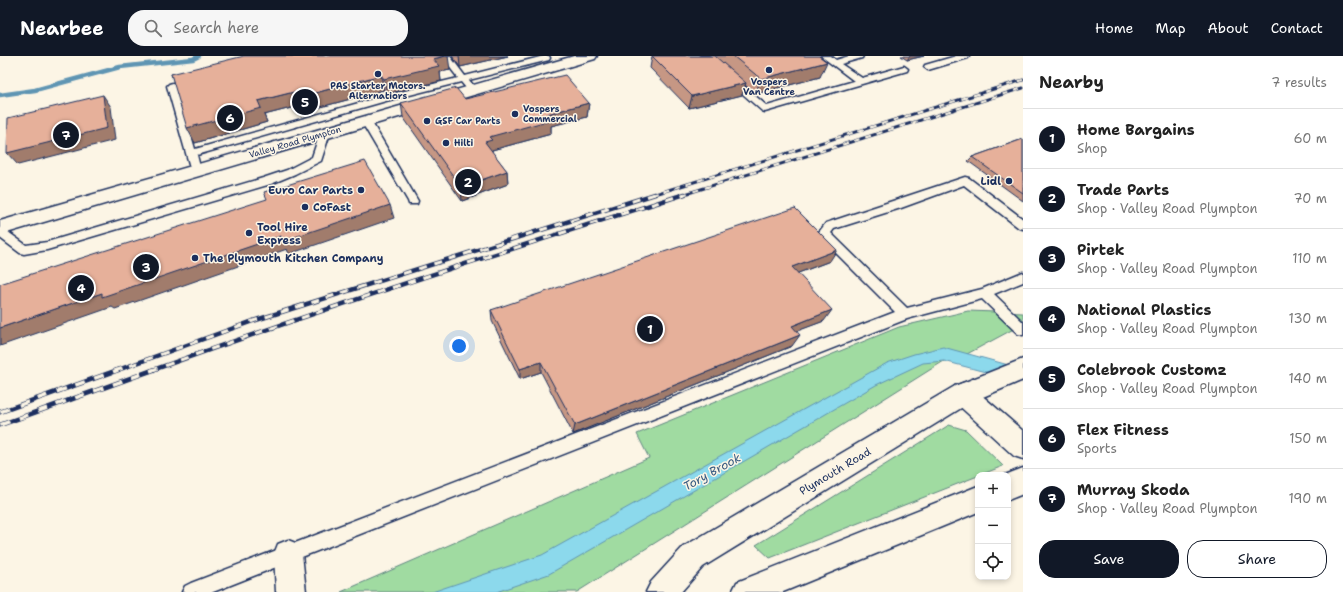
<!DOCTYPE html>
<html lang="en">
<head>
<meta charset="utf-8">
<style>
  :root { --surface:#fff; --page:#f6f6f6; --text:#222; --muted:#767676; --line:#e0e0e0; --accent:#111827 }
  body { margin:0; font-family:"Shantell Sans",sans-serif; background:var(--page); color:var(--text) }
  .controls { position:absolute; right:12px; bottom:12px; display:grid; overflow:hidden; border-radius:8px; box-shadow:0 2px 6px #0003 }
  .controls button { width:36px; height:36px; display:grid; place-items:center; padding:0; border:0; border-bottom:1px solid var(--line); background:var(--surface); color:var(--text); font:20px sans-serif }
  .you { position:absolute; left:459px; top:290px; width:14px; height:14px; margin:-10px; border:3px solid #fff; border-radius:50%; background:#1a73e8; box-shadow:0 0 0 6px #1a73e833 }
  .badge { display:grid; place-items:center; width:26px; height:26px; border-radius:50%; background:var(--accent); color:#fff; font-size:13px; font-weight:700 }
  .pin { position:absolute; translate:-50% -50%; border:2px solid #fff; box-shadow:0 1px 4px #0006 }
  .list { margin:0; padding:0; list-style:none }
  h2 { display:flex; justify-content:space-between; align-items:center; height:52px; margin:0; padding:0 16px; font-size:17px }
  h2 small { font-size:13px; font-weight:400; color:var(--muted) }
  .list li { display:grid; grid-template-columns:26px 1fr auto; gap:12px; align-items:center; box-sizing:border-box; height:60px; padding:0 16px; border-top:1px solid var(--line) }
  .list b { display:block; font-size:15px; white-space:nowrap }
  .list p { margin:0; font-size:13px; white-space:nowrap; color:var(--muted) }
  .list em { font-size:13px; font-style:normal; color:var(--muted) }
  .actions { display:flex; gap:8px; padding:12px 16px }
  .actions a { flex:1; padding:9px 0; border:1px solid var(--accent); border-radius:16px; text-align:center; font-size:14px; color:var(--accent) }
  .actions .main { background:var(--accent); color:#fff }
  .icon { flex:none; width:22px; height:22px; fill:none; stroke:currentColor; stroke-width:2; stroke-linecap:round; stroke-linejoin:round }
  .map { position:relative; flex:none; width:1023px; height:536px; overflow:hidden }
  header { display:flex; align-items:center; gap:24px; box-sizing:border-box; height:56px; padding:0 20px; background:var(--accent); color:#fff }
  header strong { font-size:19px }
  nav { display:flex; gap:22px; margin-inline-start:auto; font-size:14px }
  .search { width:280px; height:36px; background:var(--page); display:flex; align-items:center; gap:10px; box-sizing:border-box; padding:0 14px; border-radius:16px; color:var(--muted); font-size:15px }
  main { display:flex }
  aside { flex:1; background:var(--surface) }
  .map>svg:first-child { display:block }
  .green { fill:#a0dba1; stroke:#5e8580 }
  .water { fill:#8cd9ec; stroke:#5f95b3 }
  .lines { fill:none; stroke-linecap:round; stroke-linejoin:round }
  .stream { stroke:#5f95b3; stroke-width:4.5 }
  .service-casing { stroke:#1b2f5e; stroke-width:3 }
  .minor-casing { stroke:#1b2f5e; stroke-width:3 }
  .secondary-casing { stroke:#1b2f5e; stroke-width:3 }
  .service { fill:#fcf5e5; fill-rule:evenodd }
  .minor { fill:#fcf5e5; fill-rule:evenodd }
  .secondary { fill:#fcf5e5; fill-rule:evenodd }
  .rail-far2-casing { stroke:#1b2f5e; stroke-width:3 }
  .rail-far1-casing { stroke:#1b2f5e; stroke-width:4.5 }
  .rail-casing { stroke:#1b2f5e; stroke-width:5 }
  .rail-far2 { stroke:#fcf5e5; stroke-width:2; stroke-dasharray:6; stroke-linecap:butt }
  .rail-far1 { stroke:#fcf5e5; stroke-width:3; stroke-dasharray:8; stroke-linecap:butt }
  .rail { stroke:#fcf5e5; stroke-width:3.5; stroke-dasharray:10; stroke-linecap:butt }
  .wall { fill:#c69784; stroke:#1b2f5e }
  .shaded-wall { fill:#a17b6c; stroke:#1b2f5e }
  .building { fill:#e6b09a; stroke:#1b2f5e }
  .poi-dot { fill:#1b2f5e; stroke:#fcf5e5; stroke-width:1.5 }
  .labels { text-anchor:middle; stroke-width:3; stroke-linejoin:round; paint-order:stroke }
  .far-poi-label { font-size:9px; font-weight:bold; fill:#1b2f5e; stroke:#fcf5e5; text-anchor:start }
  .far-street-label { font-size:9px; fill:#1b2f5e; stroke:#fcf5e5 }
  .poi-label { font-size:11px; font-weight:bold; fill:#1b2f5e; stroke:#fcf5e5; text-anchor:start }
  .street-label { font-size:11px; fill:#1b2f5e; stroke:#fcf5e5 }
  .water-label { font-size:12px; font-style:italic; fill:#375a82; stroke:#fcf5e5 }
</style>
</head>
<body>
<header>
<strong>Nearbee</strong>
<div class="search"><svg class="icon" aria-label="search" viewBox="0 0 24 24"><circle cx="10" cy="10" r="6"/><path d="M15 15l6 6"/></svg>Search here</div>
<nav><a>Home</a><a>Map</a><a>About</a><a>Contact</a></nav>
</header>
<main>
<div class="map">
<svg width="1023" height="536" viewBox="0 0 1023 536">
  <rect width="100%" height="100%" fill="#fcf5e5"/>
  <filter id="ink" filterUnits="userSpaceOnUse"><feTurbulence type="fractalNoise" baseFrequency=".025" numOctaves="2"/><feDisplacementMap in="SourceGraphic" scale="8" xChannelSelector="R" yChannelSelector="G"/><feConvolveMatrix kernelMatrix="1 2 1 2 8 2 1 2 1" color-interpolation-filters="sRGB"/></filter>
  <g filter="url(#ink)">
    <path class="green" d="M 968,255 L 1023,257 L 1023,268 L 967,298 L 944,305 L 577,536 L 341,536 L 649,402 L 637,378 L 899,271 Z
      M 949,369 L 966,374 L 1003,410 L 770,502 L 756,489 Z"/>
    <path class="water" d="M 943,291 L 1023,313 L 1023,326 L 944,305 L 923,307 L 876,329 L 549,518 L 496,536 L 432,536 L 542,499 L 887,307 L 914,298 Z"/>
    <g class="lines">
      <path class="stream" d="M 0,39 L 35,34 L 120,11 L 193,3 L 199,0"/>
      <g class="service-casing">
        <path id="service" d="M 441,0 L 450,0 L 465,20 L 544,0 L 549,0 L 550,2 L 549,4 L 469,24 L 474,30 L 472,32 L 466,32 L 461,26 L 386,45 L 197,99 L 201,115 L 196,118 L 191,115 L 167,30 L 169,28 L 191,22 L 196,25 L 194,27 L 177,31 L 195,93 L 380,41 L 458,22 Z
          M 700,0 L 709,0 L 767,50 L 854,25 L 821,0 L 831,0 L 836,4 L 849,0 L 863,0 L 862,2 L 841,8 L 862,22 L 904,10 L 908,13 L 907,15 L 765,56 L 762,55 Z
          M 956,0 L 969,0 L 968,2 L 928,14 L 924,11 L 925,9 Z
          M 366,62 L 371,65 L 418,145 L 417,148 L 409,148 L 408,145 L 361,65 Z
          M 325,74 L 330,77 L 321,105 L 295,118 L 271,128 L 47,194 L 24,198 L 20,197 L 0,182 L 0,172 L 4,173 L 26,189 L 47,186 L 263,122 L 287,114 L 312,101 L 320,77 Z
          M 965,121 L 969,122 L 1023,163 L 1023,173 L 1019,172 L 964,129 L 901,152 L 834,173 L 831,177 L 907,252 L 982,233 L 1023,216 L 1023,226 L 994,238 L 1023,266 L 1023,279 L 1018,278 L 982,243 L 907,263 L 213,536 L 182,536 L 185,530 L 191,527 L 895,256 L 825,186 L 819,176 L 826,167 Z"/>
      </g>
      <g class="minor-casing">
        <path id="minor" d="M 574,0 L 597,0 L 595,3 L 0,179 L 0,165 Z
          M 963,327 L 971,330 L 1023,375 L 1023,403 L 1014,400 L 955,346 L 951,338 L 955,330 Z
          M 288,484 L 298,488 L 302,498 L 306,536 L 276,536 L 274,498 L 278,488 Z"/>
      </g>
      <g class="secondary-casing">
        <path id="secondary" d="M 1023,303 L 1023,324 L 971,346 L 703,511 L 681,536 L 646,536 L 651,526 L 683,491 L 955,330 Z
          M 1023,412 L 1023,438 L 1008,444 L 1008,419 L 1005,419 Z
          M 978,430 L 978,456 L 783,536 L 732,536 L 737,526 Z"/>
      </g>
      <use href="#service" class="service"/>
      <use href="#minor" class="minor"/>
      <use href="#secondary" class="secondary"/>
      <g class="rail-far2-casing">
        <path id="rail-far2" d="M 652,139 L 1023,24
          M 682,139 L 1023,32"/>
      </g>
      <g class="rail-far1-casing">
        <path id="rail-far1" d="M 115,315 L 253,265 L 655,138
          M 150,315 C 326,251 505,195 685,138"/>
      </g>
      <g class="rail-casing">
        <path id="rail" d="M 0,356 L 118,314
          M 0,369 L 153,314"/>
      </g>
      <use href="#rail-far2" class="rail-far2"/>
      <use href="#rail-far1" class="rail-far1"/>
      <use href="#rail" class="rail"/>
    </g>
    <path class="wall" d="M 452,0 L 508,0 L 460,11 Z
      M 652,0 L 821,0 L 820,21 L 755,38 L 745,29 L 742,39 L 689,52 L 650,12 Z
      M 901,0 L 924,0 L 907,4 Z
      M 450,14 L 440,16 L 441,25 L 387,38 L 384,34 L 302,56 L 299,50 L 264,59 L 267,66 L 195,87 L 171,18 Z
      M 465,43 L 589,47 L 587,61 L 551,70 L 551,78 L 492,94 L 492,96 L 507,115 L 508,128 L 462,145 L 403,61 L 401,47 Z
      M 1023,83 L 1023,145 L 968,105 L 972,101 Z
      M 830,205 L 798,217 L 824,265 L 796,275 L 792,290 L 573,378 L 541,316 L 520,323 L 492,265 L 491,254 Z"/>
    <path class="shaded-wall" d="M 446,0 L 448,0 L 450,14 L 440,16 L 441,25 L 387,38 L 384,23 L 433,3 Z
      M 459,0 L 508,0 L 460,11 Z
      M 910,0 L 924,0 L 907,4 Z
      M 827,6 L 820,21 L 755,38 L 761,23 Z
      M 381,19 L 384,34 L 302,56 L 297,42 Z
      M 746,27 L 742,39 L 689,52 L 692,40 Z
      M 294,36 L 299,50 L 264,59 L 267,66 L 195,87 L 187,72 L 258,45 Z
      M 103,39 L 111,51 L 115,84 L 18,109 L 7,97 Z
      M 589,47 L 587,61 L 551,70 L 551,78 L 492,94 L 492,98 L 485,86 L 489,81 L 547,58 Z
      M 507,115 L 508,128 L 462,145 L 461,131 Z
      M 390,149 L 394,162 L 289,198 L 287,193 L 115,253 L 112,251 L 0,290 L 0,272 L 102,237 L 281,180 Z
      M 837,194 L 830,205 L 785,222 L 792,211 Z
      M 832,254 L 824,265 L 784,280 L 792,270 Z
      M 800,279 L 792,290 L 573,378 L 575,369 Z
      M 541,306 L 541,316 L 520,323 L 520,313 Z"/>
    <path class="building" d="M 244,0 L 446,0 L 433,3 L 439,10 L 384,23 L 381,19 L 297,42 L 294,36 L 258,45 L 261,52 L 187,72 L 171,18 Z
      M 652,0 L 715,0 L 746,27 L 692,40 Z
      M 733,0 L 819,0 L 827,6 L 761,23 Z
      M 565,19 L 589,47 L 547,58 L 551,64 L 489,81 L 492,84 L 485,86 L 507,115 L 461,131 L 401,47 L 456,32 L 465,43 Z
      M 103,39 L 107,72 L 7,97 L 8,62 Z
      M 1023,83 L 1023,137 L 972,101 Z
      M 365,105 L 390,149 L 283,185 L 281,180 L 102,241 L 102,237 L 0,272 L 0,228 L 267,143 L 264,136 Z
      M 795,152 L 837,194 L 792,211 L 832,254 L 792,270 L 800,279 L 575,369 L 541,306 L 520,313 L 491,254 Z"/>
  </g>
  <g class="poi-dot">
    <circle cx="769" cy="14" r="4"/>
    <circle cx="378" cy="18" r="4"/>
    <circle cx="515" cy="58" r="4"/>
    <circle cx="427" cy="65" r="4"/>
    <circle cx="446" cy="87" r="4"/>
    <circle cx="1009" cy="125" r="4"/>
    <circle cx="361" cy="134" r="4"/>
    <circle cx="305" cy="151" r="4"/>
    <circle cx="249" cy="177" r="4"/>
    <circle cx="195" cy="202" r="4"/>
  </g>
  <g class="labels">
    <g class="far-poi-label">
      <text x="769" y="29" text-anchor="middle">Vospers<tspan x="769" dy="10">Van Centre</tspan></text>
      <text x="378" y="33" text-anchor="middle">PAS Starter Motors.<tspan x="378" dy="10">Alternatiors</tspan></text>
      <text x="523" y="56">Vospers<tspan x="523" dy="10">Commercial</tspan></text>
      <text x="435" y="68">GSF Car Parts</text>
      <text x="454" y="90">Hilti</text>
    </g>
    <g class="far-street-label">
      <text transform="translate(295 86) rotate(-16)" y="3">Valley Road Plympton</text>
    </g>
    <g class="poi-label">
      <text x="1001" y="129" text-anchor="end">Lidl</text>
      <text x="353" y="138" text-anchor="end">Euro Car Parts</text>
      <text x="313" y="155">CoFast</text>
      <text x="257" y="175">Tool Hire<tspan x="257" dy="13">Express</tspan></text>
      <text x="203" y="206">The Plymouth Kitchen Company</text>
    </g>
    <g class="street-label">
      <text transform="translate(835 415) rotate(-31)" y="4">Plymouth Road</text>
    </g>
    <g class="water-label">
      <text transform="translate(712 416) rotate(-29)" y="4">Tory Brook</text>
    </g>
  </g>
</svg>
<div class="controls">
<button>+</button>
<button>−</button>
<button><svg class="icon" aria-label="locate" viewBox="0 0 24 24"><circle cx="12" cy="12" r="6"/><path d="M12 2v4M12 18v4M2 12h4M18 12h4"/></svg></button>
</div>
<div class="you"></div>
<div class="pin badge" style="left:650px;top:273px">1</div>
<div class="pin badge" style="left:468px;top:126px">2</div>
<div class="pin badge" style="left:146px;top:211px">3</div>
<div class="pin badge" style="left:81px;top:232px">4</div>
<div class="pin badge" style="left:305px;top:46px">5</div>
<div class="pin badge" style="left:230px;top:62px">6</div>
<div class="pin badge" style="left:66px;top:79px">7</div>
</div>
<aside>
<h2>Nearby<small>7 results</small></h2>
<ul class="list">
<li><span class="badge">1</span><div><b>Home Bargains</b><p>Shop</p></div><em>60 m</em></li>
<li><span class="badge">2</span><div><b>Trade Parts</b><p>Shop · Valley Road Plympton</p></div><em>70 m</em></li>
<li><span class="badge">3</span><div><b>Pirtek</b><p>Shop · Valley Road Plympton</p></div><em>110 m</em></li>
<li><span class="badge">4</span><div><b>National Plastics</b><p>Shop · Valley Road Plympton</p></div><em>130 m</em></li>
<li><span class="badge">5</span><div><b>Colebrook Customz</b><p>Shop · Valley Road Plympton</p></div><em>140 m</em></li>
<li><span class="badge">6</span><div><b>Flex Fitness</b><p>Sports</p></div><em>150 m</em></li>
<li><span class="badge">7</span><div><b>Murray Skoda</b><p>Shop · Valley Road Plympton</p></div><em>190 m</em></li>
</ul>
<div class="actions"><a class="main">Save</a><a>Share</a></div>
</aside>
</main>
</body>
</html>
